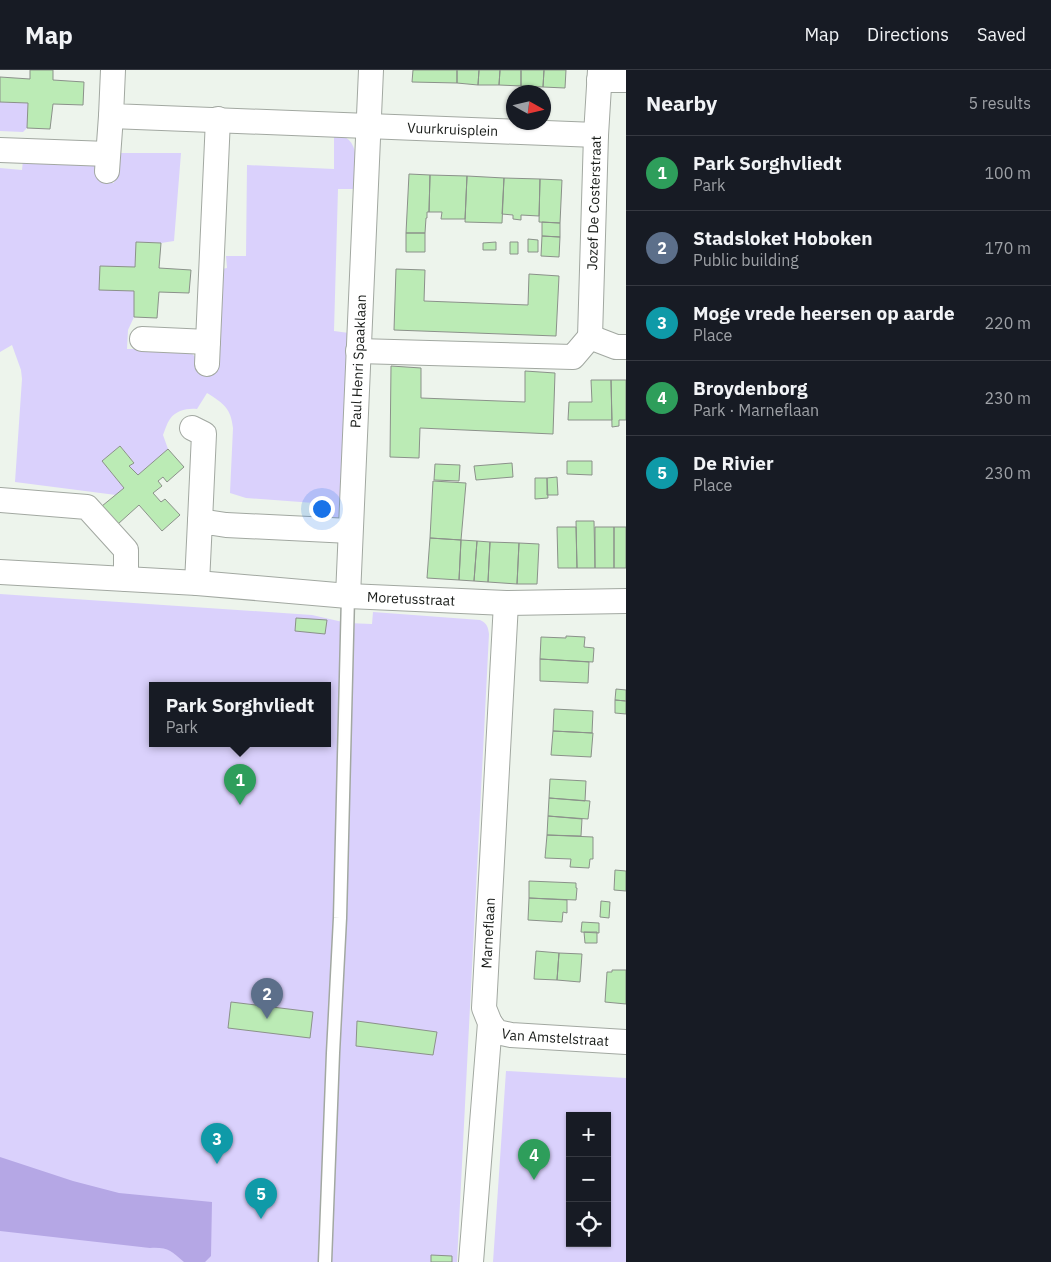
<!DOCTYPE html>
<html lang="en">
<head>
<meta charset="utf-8">
<style>
  :root { --surface:#171b24; --page:#242831; --text:#f1f3f6; --muted:#9ea1a6; --line:#363941; --accent:#7c3aed }
  body { margin:0; font-family:"IBM Plex Sans",sans-serif; background:var(--page); color:var(--text) }
  .controls { position:absolute; right:15px; bottom:15px; display:grid; overflow:hidden; border-radius:0px; box-shadow:0 1px 4px #0004 }
  .controls button { width:45px; height:45px; display:grid; place-items:center; padding:0; border:0; border-bottom:1px solid var(--line); background:var(--surface); color:var(--text); font:25px sans-serif }
  .compass { position:absolute; left:506px; top:15px; width:45px; height:45px; border-radius:50%; background:var(--surface); box-shadow:0 1px 4px #0004; rotate:98deg }
  .you { position:absolute; left:321px; top:438px; width:18px; height:18px; margin:-12px; border:4px solid #fff; border-radius:50%; background:#1a73e8; box-shadow:0 0 0 8px #1a73e833 }
  .badge { display:grid; place-items:center; width:32px; height:32px; border-radius:50%; background:var(--accent); color:#fff; font-size:16px; font-weight:700 }
  .pin { position:absolute; translate:-50% -41px; filter:drop-shadow(0 1px 2px #0008) }
  .pin::after { content:''; position:absolute; top:26px; width:18px; height:15px; background:inherit; clip-path:polygon(0 0,100% 0,50% 100%) }
  .popup { position:absolute; left:149px; top:612px; width:182px; height:65px; box-sizing:border-box; display:grid; place-content:center; border-radius:0px; background:var(--surface); filter:drop-shadow(0 1px 4px #0005); font-size:16px; white-space:nowrap; color:var(--muted) }
  .popup b { font-size:19px; color:var(--text) }
  .popup::after { content:''; position:absolute; left:50%; top:100%; margin-left:-10px; border:10px solid transparent; border-top-color:var(--surface) }
  .list { margin:0; padding:0; list-style:none }
  h2 { display:flex; justify-content:space-between; align-items:center; height:65px; margin:0; padding:0 20px; font-size:21px }
  h2 small { font-size:16px; font-weight:400; color:var(--muted) }
  .list li { display:grid; grid-template-columns:32px 1fr auto; gap:15px; align-items:center; box-sizing:border-box; height:75px; padding:0 20px; border-top:1px solid var(--line) }
  .list b { display:block; font-size:19px; white-space:nowrap }
  .list p { margin:0; font-size:16px; white-space:nowrap; color:var(--muted) }
  .list em { font-size:16px; font-style:normal; color:var(--muted) }
  .icon { flex:none; width:28px; height:28px; fill:none; stroke:currentColor; stroke-width:2; stroke-linecap:round; stroke-linejoin:round }
  .map { position:relative; flex:none; width:626px; height:1192px; overflow:hidden }
  header { display:flex; align-items:center; gap:30px; box-sizing:border-box; height:70px; padding:0 25px; background:var(--surface); border-bottom:1px solid var(--line) }
  header strong { font-size:24px }
  nav { display:flex; gap:28px; margin-inline-start:auto; font-size:18px }
  main { display:flex }
  aside { flex:1; background:var(--surface) }
  .map>svg:first-child { display:block }
  .green { fill:#dad1fc; fill-rule:evenodd }
  .water { fill:#b5a7e5 }
  .building { fill:#bbebb5; stroke:#8b918a }
  .lines { fill:none; stroke-linecap:round; stroke-linejoin:round }
  .lane-casing { stroke:#a2a8a1; stroke-width:15 }
  .street-casing { stroke:#a2a8a1; stroke-width:26 }
  .lane { stroke:#fff; stroke-width:12 }
  .street { stroke:#fff; stroke-width:24 }
  .labels { text-anchor:middle; stroke-width:4.5; stroke-linejoin:round; paint-order:stroke }
  .street-label { font-size:14px; fill:#181b18; stroke:#fff }
</style>
</head>
<body>
<header>
<strong>Map</strong>
<nav><a>Map</a><a>Directions</a><a>Saved</a></nav>
</header>
<main>
<div class="map">
<svg width="626" height="1192" viewBox="0 0 626 1192">
  <rect width="100%" height="100%" fill="#edf4ec"/>
  <path class="green" d="M 0,32 L 28,33 L 27,58 L 23,62 L 0,61 Z
    M 334,65 C 337,65 340,65 342,66 C 362,72 355,104 354,119 L 338,119 L 334,261 L 349,263 L 345,443 L 339,449 L 322,448 L 314,433 L 246,428 L 230,423 L 233,358 C 231,338 223,333 207,323 L 197,339 C 188,338 176,340 170,349 C 167,353 165,360 163,365 L 168,379 L 138,405 L 129,396 L 134,392 L 120,376 L 102,391 L 124,418 L 116,425 L 15,412 L 22,309 L 21,300 L 12,275 L 0,282 L 0,98 L 22,100 L 23,90 L 92,93 L 100,101 L 103,111 L 114,113 L 117,83 L 181,83 L 174,171 L 161,173 L 136,172 L 135,197 L 100,196 L 99,219 L 134,221 L 134,247 L 128,260 L 127,279 L 178,279 L 191,283 L 200,291 L 222,199 L 227,198 L 226,186 L 246,186 L 247,95 L 334,99 Z
    M 0,524 L 312,545 L 347,553 L 372,554 L 373,542 L 480,550 C 487,553 488,557 489,564 L 457,1192 L 0,1192 ZM 152,616 L 328,616 L 328,674 L 152,674 Z
    M 506,1001 L 626,1008 L 626,1192 L 493,1192 ZM 570,1046 L 607,1046 L 607,1173 L 570,1173 Z"/>
  <path class="water" d="M 0,1087 L 73,1111 L 119,1123 L 212,1132 L 211,1186 L 205,1192 L 184,1192 C 171,1181 168,1177 150,1178 L 0,1161 Z"/>
  <path class="building" d="M 30,0 L 53,0 L 53,10 L 84,12 L 83,35 L 53,34 L 50,59 L 27,58 L 28,33 L 0,32 L 0,7 L 30,9 Z
    M 413,0 L 457,0 L 457,13 L 412,12 Z
    M 457,0 L 479,0 L 478,15 L 457,13 Z
    M 479,0 L 500,0 L 499,15 L 478,15 Z
    M 500,0 L 521,0 L 521,16 L 499,15 Z
    M 521,0 L 544,0 L 543,17 L 521,16 Z
    M 544,0 L 566,0 L 565,18 L 543,17 Z
    M 409,104 L 430,105 L 429,142 L 427,142 L 427,148 L 426,148 L 425,163 L 406,163 Z
    M 430,105 L 467,106 L 465,149 L 441,149 L 442,142 L 429,142 Z
    M 467,106 L 504,108 L 502,153 L 465,152 Z
    M 504,108 L 540,109 L 539,146 L 521,145 L 521,150 L 513,149 L 513,145 L 502,144 Z
    M 540,109 L 562,110 L 560,153 L 539,152 Z
    M 542,152 L 560,153 L 560,167 L 542,166 Z
    M 406,163 L 425,163 L 425,182 L 406,182 Z
    M 542,166 L 560,167 L 559,187 L 541,186 Z
    M 528,169 L 538,170 L 538,182 L 528,182 Z
    M 136,172 L 161,173 L 159,198 L 191,200 L 189,223 L 159,222 L 157,248 L 134,247 L 134,221 L 99,220 L 100,196 L 135,197 Z
    M 496,172 L 496,180 L 483,180 L 483,173 Z
    M 510,172 L 518,172 L 518,184 L 510,184 Z
    M 396,199 L 425,200 L 424,231 L 528,235 L 529,204 L 559,206 L 556,266 L 394,260 Z
    M 391,296 L 421,298 L 421,328 L 525,332 L 525,301 L 555,303 L 553,364 L 420,358 L 419,388 L 390,387 Z
    M 591,310 L 611,310 L 612,350 L 568,350 L 569,332 L 592,332 Z
    M 611,310 L 626,310 L 626,350 L 619,350 L 619,356 L 612,357 Z
    M 120,376 L 134,393 L 129,396 L 138,405 L 168,379 L 184,397 L 167,412 L 163,407 L 158,411 L 162,416 L 153,423 L 161,432 L 165,429 L 180,445 L 162,461 L 139,435 L 118,454 L 102,436 L 124,418 L 102,391 Z
    M 567,391 L 592,391 L 592,405 L 567,404 Z
    M 512,393 L 513,407 L 476,410 L 474,396 Z
    M 435,394 L 460,395 L 459,411 L 434,410 Z
    M 557,407 L 558,425 L 547,425 L 547,408 Z
    M 535,408 L 547,408 L 548,428 L 535,429 Z
    M 433,411 L 466,413 L 461,470 L 430,468 Z
    M 576,451 L 594,451 L 595,498 L 577,498 Z
    M 557,457 L 576,457 L 577,498 L 558,498 Z
    M 595,457 L 614,457 L 614,498 L 595,498 Z
    M 614,457 L 626,457 L 626,498 L 614,498 Z
    M 430,468 L 461,470 L 459,510 L 427,508 Z
    M 461,470 L 477,471 L 474,511 L 459,510 Z
    M 477,471 L 490,472 L 488,512 L 474,511 Z
    M 490,472 L 519,473 L 517,514 L 488,512 Z
    M 519,473 L 539,474 L 537,514 L 517,514 Z
    M 296,548 L 327,550 L 325,564 L 295,561 Z
    M 566,566 L 585,567 L 584,577 L 594,578 L 593,592 L 540,589 L 541,567 L 566,568 Z
    M 540,589 L 589,592 L 588,613 L 540,611 Z
    M 616,619 L 626,620 L 626,631 L 615,630 Z
    M 615,630 L 626,631 L 626,644 L 615,643 Z
    M 554,639 L 593,641 L 592,663 L 553,661 Z
    M 553,661 L 593,663 L 591,687 L 551,685 Z
    M 550,709 L 586,711 L 585,731 L 549,728 Z
    M 549,728 L 590,731 L 588,749 L 548,746 Z
    M 548,746 L 582,749 L 581,766 L 547,765 Z
    M 547,765 L 593,767 L 593,789 L 590,789 L 589,798 L 570,797 L 571,789 L 545,788 Z
    M 615,800 L 626,801 L 626,821 L 614,820 Z
    M 529,811 L 576,813 L 576,818 L 577,818 L 576,830 L 529,828 Z
    M 529,828 L 567,830 L 567,843 L 563,842 L 562,852 L 528,850 Z
    M 601,831 L 610,832 L 609,848 L 600,847 Z
    M 582,852 L 599,853 L 599,863 L 581,862 Z
    M 584,862 L 597,862 L 597,873 L 585,873 Z
    M 536,881 L 559,883 L 557,910 L 534,909 Z
    M 559,883 L 582,884 L 580,912 L 557,910 Z
    M 612,900 L 626,900 L 626,934 L 605,932 L 607,902 L 612,902 Z
    M 231,932 L 313,942 L 310,968 L 228,958 Z
    M 357,951 L 437,962 L 433,985 L 356,976 Z
    M 431,1185 L 452,1186 L 452,1192 L 431,1192 Z"/>
  <g class="lines">
    <g class="lane-casing">
      <path id="lane" d="M 325,1192 L 333,983 L 340,848 L 348,526"/>
    </g>
    <g class="street-casing">
      <g id="street">
        <path id="s1" d="M 113,0 L 111,46 L 596,65"/>
        <path d="M 599,10 L 626,10"/>
        <path d="M 0,80 L 108,84"/>
        <path d="M 107,101 L 111,46"/>
        <path id="s2" d="M 590,267 L 596,65 L 600,0"/>
        <path d="M 590,267 L 616,277 L 626,277"/>
        <path d="M 142,269 L 208,272"/>
        <path d="M 358,281 L 573,287 L 590,267"/>
        <path d="M 207,294 L 218,49"/>
        <path d="M 192,358 L 204,364 L 200,451"/>
        <path d="M 0,430 L 87,437 L 126,480 L 126,509"/>
        <path id="s3" d="M 0,502 L 197,513 L 348,526 L 506,533 L 626,531"/>
        <path d="M 197,513 L 200,451 L 226,455 L 350,461"/>
        <path id="s4" d="M 348,526 L 371,0"/>
        <path id="s5" d="M 490,953 L 497,962 L 511,965 L 626,972"/>
        <path id="s6" d="M 471,1192 L 490,953 L 484,938 L 506,533"/>
      </g>
    </g>
    <use href="#lane" class="lane"/>
    <use href="#street" class="street"/>
  </g>
  <g class="labels">
    <g class="street-label">
      <text dy="5" stroke="none"><textPath href="#s1" startOffset="388">Vuurkruisplein</textPath></text>
      <text dy="5" stroke="none"><textPath href="#s2" startOffset="134">Jozef De Costerstraat</textPath></text>
      <text dy="5" stroke="none"><textPath href="#s4" startOffset="235">Paul Henri Spaaklaan</textPath></text>
      <text dy="5" stroke="none"><textPath href="#s3" startOffset="412">Moretusstraat</textPath></text>
      <text dy="5" stroke="none"><textPath href="#s6" startOffset="331">Marneflaan</textPath></text>
      <text dy="5" stroke="none"><textPath href="#s5" startOffset="70">Van Amstelstraat</textPath></text>
    </g>
  </g>
</svg>
<div class="controls">
<button>+</button>
<button>−</button>
<button><svg class="icon" aria-label="locate" viewBox="0 0 24 24"><circle cx="12" cy="12" r="6"/><path d="M12 2v4M12 18v4M2 12h4M18 12h4"/></svg></button>
</div>
<svg class="compass" viewBox="-18 -18 36 36"><path d="M0-13l5 13h-10z" fill="#e53935"/><path d="M0 13l5-13h-10z" fill="#9ea1a6"/></svg>
<div class="you"></div>
<div class="pin badge" style="left:240px;top:735px;background:#2e9e5b">1</div>
<div class="popup"><b>Park Sorghvliedt</b>Park</div>
<div class="pin badge" style="left:267px;top:949px;background:#5c6f8a">2</div>
<div class="pin badge" style="left:217px;top:1094px;background:#0f9aa8">3</div>
<div class="pin badge" style="left:534px;top:1110px;background:#2e9e5b">4</div>
<div class="pin badge" style="left:261px;top:1149px;background:#0f9aa8">5</div>
</div>
<aside>
<h2>Nearby<small>5 results</small></h2>
<ul class="list">
<li><span class="badge" style="background:#2e9e5b">1</span><div><b>Park Sorghvliedt</b><p>Park</p></div><em>100 m</em></li>
<li><span class="badge" style="background:#5c6f8a">2</span><div><b>Stadsloket Hoboken</b><p>Public building</p></div><em>170 m</em></li>
<li><span class="badge" style="background:#0f9aa8">3</span><div><b>Moge vrede heersen op aarde</b><p>Place</p></div><em>220 m</em></li>
<li><span class="badge" style="background:#2e9e5b">4</span><div><b>Broydenborg</b><p>Park · Marneflaan</p></div><em>230 m</em></li>
<li><span class="badge" style="background:#0f9aa8">5</span><div><b>De Rivier</b><p>Place</p></div><em>230 m</em></li>
</ul>
</aside>
</main>
</body>
</html>
